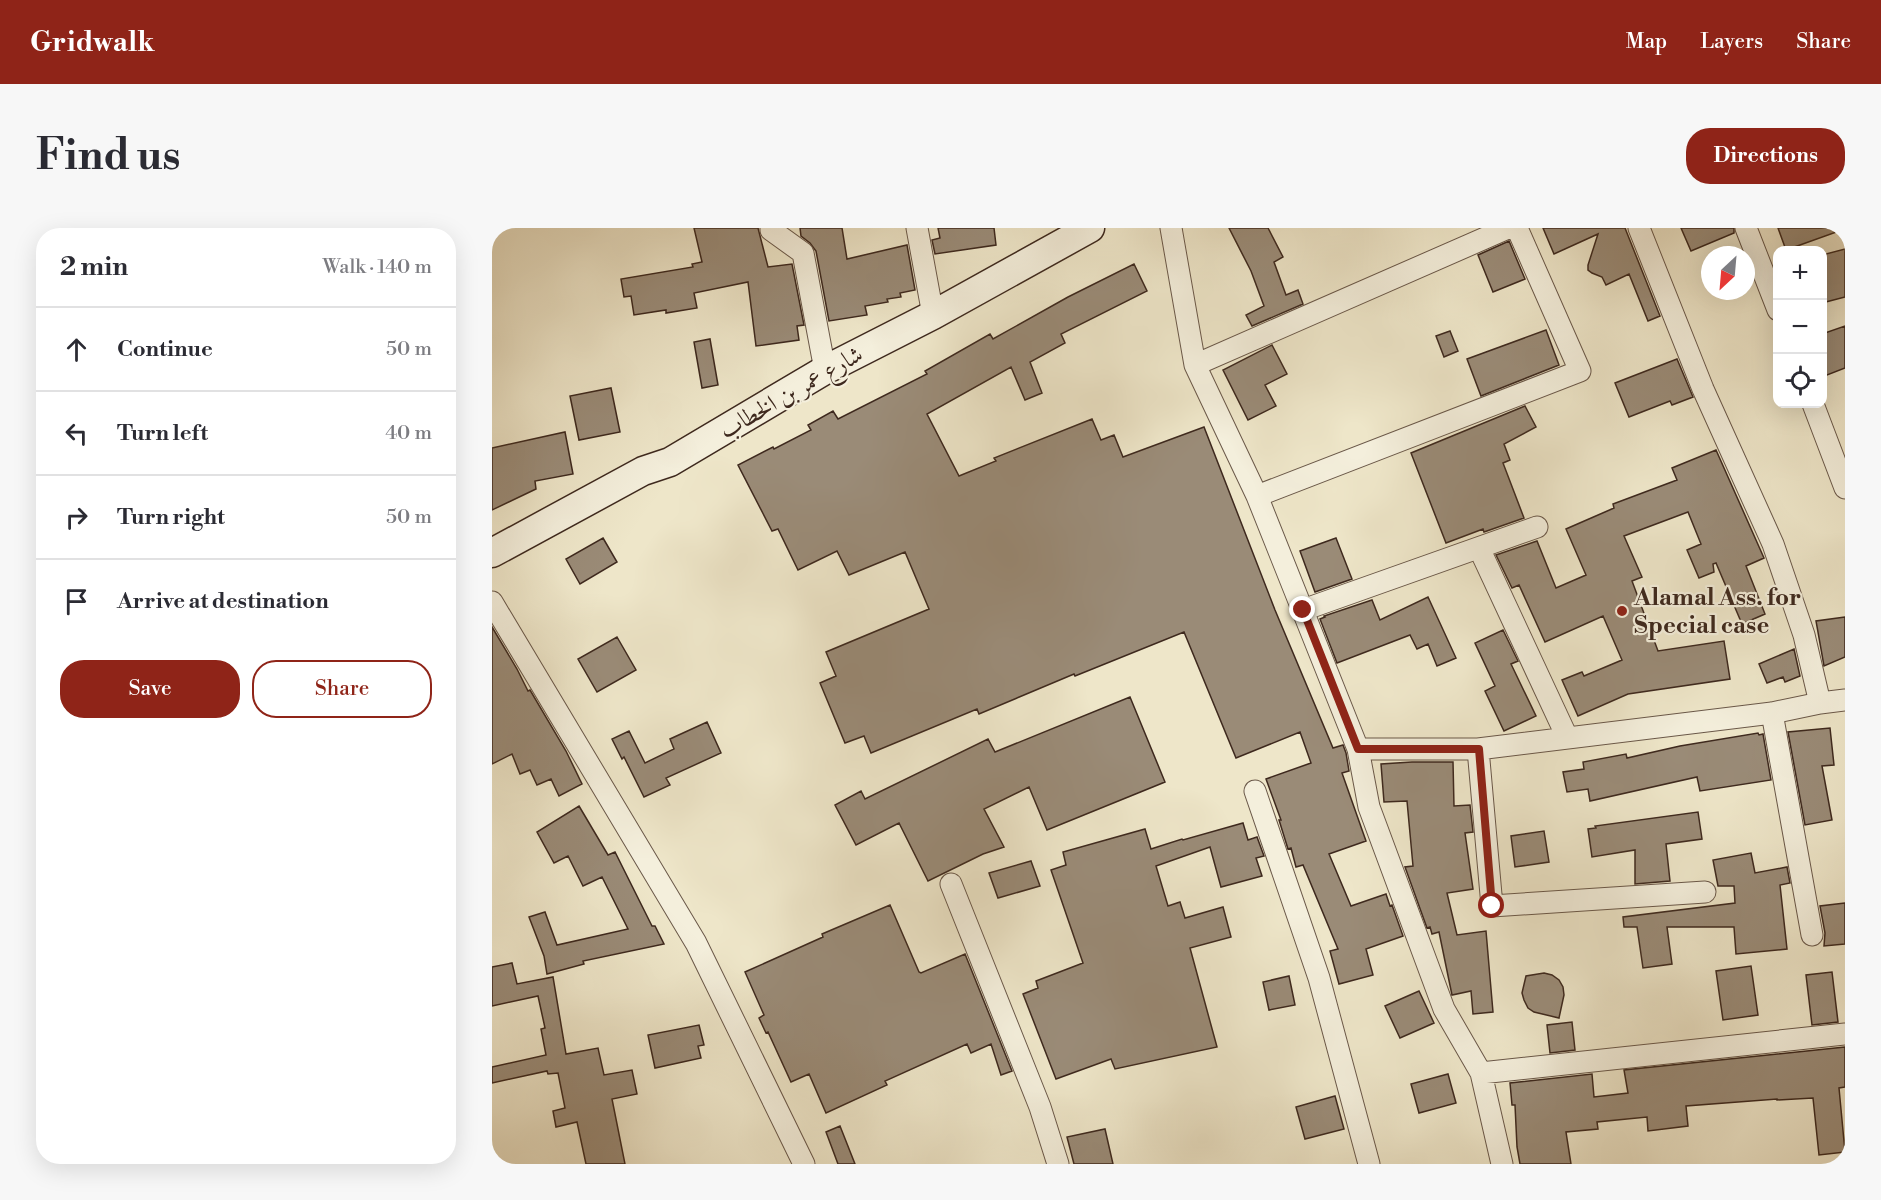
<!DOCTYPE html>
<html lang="en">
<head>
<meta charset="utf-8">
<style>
  :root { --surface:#fff; --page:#f7f7f7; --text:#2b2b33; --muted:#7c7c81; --line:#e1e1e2; --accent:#8f2418 }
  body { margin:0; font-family:"Libre Bodoni",Amiri,serif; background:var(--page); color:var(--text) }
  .controls { position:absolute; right:18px; top:18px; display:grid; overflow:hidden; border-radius:12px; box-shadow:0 6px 24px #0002 }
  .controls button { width:54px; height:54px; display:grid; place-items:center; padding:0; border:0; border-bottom:2px solid var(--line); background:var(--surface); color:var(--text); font:30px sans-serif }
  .compass { position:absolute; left:1209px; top:18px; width:54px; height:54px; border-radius:50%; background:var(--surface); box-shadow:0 6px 24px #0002; rotate:206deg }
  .stop { position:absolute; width:18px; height:18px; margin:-14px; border:4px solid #8f2418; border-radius:50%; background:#fff }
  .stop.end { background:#8f2418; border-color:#fff; box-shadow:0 2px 6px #0008 }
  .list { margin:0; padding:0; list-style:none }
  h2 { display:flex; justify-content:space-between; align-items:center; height:78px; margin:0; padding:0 24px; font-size:26px }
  h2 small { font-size:20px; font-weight:400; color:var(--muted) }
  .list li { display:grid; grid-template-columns:39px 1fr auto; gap:18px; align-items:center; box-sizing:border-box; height:84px; padding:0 24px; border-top:2px solid var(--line) }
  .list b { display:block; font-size:22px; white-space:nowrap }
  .list em { font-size:20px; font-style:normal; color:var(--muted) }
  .actions { display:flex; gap:12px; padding:18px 24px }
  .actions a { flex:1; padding:14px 0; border:2px solid var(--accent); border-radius:24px; text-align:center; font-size:21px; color:var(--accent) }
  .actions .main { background:var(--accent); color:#fff }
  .icon { flex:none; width:33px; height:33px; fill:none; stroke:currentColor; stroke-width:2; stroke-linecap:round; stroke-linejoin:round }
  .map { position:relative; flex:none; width:1353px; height:936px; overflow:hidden; border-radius:24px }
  header { display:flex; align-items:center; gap:36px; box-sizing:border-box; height:84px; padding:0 30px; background:var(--accent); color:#fff }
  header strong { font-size:28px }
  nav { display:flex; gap:33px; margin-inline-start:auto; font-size:21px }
  .intro { display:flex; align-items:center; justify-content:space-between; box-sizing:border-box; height:144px; padding:0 36px }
  h1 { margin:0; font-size:42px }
  .button { padding:15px 27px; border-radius:24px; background:var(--accent); color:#fff; font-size:21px; font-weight:700 }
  main { display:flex; gap:36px; padding:0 36px }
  aside { flex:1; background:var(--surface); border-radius:24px; box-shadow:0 6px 24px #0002 }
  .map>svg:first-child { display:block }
  .building { fill:#9a8b77; stroke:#3e291e; stroke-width:1.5 }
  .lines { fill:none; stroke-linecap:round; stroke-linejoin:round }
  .street-casing { stroke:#6a5849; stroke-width:23 }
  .secondary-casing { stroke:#3e291e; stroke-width:31 }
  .street { stroke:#f4efdc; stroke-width:21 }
  .secondary { stroke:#f4efdc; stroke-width:28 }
  .route { stroke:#8f2418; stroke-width:8 }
  .poi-dot { fill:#8f2418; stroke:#f4efdc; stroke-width:2 }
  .labels { text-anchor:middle; stroke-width:4.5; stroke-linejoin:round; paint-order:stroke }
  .street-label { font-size:24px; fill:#3e291e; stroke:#f4efdc }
  .poi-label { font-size:24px; font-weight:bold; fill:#3e291e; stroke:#f4efdc; text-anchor:start }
</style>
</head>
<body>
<header>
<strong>Gridwalk</strong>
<nav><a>Map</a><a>Layers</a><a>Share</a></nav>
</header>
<div class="intro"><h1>Find us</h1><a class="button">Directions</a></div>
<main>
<aside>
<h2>2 min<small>Walk · 140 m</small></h2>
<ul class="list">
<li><svg class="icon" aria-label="ahead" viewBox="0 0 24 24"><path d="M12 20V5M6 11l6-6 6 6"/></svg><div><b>Continue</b></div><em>50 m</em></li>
<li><svg class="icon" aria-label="left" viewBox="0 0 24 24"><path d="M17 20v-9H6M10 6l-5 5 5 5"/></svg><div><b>Turn left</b></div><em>40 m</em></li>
<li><svg class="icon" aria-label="right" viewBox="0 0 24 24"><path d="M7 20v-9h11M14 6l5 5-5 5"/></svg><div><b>Turn right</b></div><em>50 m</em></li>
<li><svg class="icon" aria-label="arrive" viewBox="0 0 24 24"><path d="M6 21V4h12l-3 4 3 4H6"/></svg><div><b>Arrive at destination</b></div></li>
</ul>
<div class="actions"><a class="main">Save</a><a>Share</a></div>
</aside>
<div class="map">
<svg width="1353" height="936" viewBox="0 0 1353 936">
  <rect width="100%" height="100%" fill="#eee6c9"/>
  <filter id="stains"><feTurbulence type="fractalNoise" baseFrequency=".00333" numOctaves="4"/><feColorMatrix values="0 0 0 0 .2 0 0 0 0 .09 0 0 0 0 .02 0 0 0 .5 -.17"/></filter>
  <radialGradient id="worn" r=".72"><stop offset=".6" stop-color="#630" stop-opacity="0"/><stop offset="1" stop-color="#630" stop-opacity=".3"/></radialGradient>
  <path class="building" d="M 202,0 L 266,0 L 276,39 L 300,36 L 312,97 L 305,98 L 307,112 L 264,118 L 256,54 L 202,65 L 205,80 L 174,85 L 174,82 L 142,87 L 139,68 L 132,69 L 129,51 L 201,39 L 200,36 L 210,34 Z
    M 308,0 L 350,0 L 355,31 L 415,17 L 423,62 L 408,65 L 409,69 L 395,71 L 396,74 L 373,78 L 375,87 L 337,93 L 324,23 L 318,15 L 309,8 Z
    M 446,0 L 502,0 L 504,17 L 443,26 L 440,12 L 448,10 Z
    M 737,0 L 776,0 L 791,29 L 782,34 L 794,67 L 806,62 L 811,76 L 760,98 L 754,87 L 772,78 L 759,43 Z
    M 1051,0 L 1133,0 L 1168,88 L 1156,93 L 1137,46 L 1114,57 L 1110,49 L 1100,45 L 1096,42 L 1096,37 L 1106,6 L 1062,26 Z
    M 1189,0 L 1242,0 L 1242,5 L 1199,23 Z
    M 1286,0 L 1350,0 L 1350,2 L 1294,22 Z
    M 1017,13 L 1033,51 L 1001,64 L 986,27 Z
    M 1353,21 L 1353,69 L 1330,75 L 1330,27 Z
    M 642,36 L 655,63 L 569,106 L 573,115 L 538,134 L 550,165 L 533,172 L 519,139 L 435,186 L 467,248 L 504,233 L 502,230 L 600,191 L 609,212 L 622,207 L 631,229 L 712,199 L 783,382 L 841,520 L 851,517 L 854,525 L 857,543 L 850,545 L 874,613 L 837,626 L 859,678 L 894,666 L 898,678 L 900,677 L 911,708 L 874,721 L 881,747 L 847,756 L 838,723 L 846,721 L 811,637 L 804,639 L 799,620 L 796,621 L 787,592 L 789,592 L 774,551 L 819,535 L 808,504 L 744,530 L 692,404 L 583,448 L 582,446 L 487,486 L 485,481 L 379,525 L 372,508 L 353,515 L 328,455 L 344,448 L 334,424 L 437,381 L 413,324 L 357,347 L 345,323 L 306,342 L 286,301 L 280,303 L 246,237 L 281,219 L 282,221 L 319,202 L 316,197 L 341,183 L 346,191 L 435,146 L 433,143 L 498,106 L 501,111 L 576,69 Z
    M 1353,98 L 1353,140 L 1330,149 L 1330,106 Z
    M 1054,102 L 1067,137 L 989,168 L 975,131 Z
    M 958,103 L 966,123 L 952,129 L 944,108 Z
    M 218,111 L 226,157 L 210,160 L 202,114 Z
    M 780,117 L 795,146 L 773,157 L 784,178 L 756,192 L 731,142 Z
    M 1185,131 L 1201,169 L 1180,177 L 1178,173 L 1137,189 L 1123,155 Z
    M 119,160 L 128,204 L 87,212 L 78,168 Z
    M 1033,178 L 1044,199 L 1012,216 L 1018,232 L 1011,235 L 1032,290 L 992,304 L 991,301 L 954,315 L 919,225 Z
    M 73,204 L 81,246 L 43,253 L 44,261 L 0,282 L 0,220 Z
    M 1224,222 L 1272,330 L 1254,338 L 1273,386 L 1250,396 L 1224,335 L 1221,336 L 1222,344 L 1207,350 L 1195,322 L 1209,316 L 1196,284 L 1132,308 L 1150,349 L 1140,353 L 1166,423 L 1232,413 L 1238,451 L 1136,466 L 1086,488 L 1070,452 L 1090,444 L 1092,448 L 1130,432 L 1111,388 L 1053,414 L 1027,357 L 1020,360 L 1004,327 L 1045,313 L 1064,360 L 1094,347 L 1074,301 L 1122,280 L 1121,276 L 1185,252 L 1180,240 Z
    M 111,310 L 125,334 L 88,356 L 74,331 Z
    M 844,310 L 860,351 L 823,364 L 808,323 Z
    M 936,369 L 964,430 L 945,438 L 936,416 L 925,421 L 918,407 L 845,435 L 828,391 L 833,389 L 832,388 L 880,372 L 888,392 Z
    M 1353,389 L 1353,429 L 1332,438 L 1324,393 Z
    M 0,399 L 25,441 L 36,463 L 38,462 L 74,523 L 90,556 L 67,568 L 59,551 L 45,557 L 38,542 L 28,546 L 20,526 L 0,536 Z
    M 1011,402 L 1026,433 L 1019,436 L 1044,488 L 1012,503 L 993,463 L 1003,458 L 983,415 Z
    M 125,409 L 144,442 L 105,464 L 86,431 Z
    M 1302,421 L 1308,448 L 1293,454 L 1291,449 L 1275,455 L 1267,436 Z
    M 638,469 L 673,554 L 555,602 L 537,559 L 492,581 L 512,619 L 491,626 L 436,653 L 407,595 L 364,617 L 343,577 L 369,563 L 373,571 L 496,511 L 503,524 Z
    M 215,494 L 229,525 L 174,550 L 178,557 L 152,569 L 132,529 L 130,531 L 120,511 L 137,503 L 153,535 L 182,521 L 178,511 Z
    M 1338,500 L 1342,537 L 1330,538 L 1340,592 L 1313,597 L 1296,504 Z
    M 1266,505 L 1267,507 L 1271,506 L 1279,552 L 1208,563 L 1205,549 L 1098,573 L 1096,561 L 1075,564 L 1071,544 L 1092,541 L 1091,534 L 1134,526 L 1135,530 L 1188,518 Z
    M 920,534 L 961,534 L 962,578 L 978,577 L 981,604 L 973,605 L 981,661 L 955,665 L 965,707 L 994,703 L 1001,784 L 981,786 L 979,763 L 960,767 L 947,704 L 940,706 L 938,699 L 935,700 L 913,639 L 921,638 L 915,573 L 892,574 L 889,536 Z
    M 87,578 L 116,627 L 123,624 L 160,698 L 163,698 L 172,716 L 91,733 L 92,736 L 55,746 L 52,728 L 37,689 L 53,684 L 65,717 L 136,701 L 110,649 L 91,658 L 76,628 L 62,635 L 45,604 Z
    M 1206,584 L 1210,611 L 1174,616 L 1178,653 L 1143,656 L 1143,622 L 1100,629 L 1096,601 L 1104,600 L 1103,598 Z
    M 751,595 L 756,612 L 765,609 L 772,628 L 764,630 L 770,648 L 729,659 L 718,619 L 664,638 L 676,678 L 688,674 L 693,690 L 731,679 L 739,709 L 698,720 L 725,819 L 623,841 L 619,831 L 564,851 L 531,766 L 546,760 L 544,753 L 591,735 L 559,642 L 574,637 L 571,624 L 653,601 L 659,621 L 690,611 L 691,612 Z
    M 1052,603 L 1057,634 L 1023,639 L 1019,608 Z
    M 1259,625 L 1263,645 L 1295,639 L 1298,655 L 1288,657 L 1295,721 L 1244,726 L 1242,699 L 1175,699 L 1180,736 L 1151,740 L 1145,699 L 1132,699 L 1131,689 L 1243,675 L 1242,658 L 1226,658 L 1221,632 Z
    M 539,633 L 548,658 L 506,670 L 497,645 Z
    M 1353,675 L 1353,716 L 1332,718 L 1333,705 L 1328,678 Z
    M 398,677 L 427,744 L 429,745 L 473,726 L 520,843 L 509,847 L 499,816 L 479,825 L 475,816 L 393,853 L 395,857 L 334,885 L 317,846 L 299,854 L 276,804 L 274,805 L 267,790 L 272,787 L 253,744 L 331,709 L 330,706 Z
    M 20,735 L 25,756 L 61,749 L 74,826 L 106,820 L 112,847 L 140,842 L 145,866 L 120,871 L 133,936 L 94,936 L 85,894 L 64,899 L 61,883 L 73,880 L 66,845 L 56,846 L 55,843 L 0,855 L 0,839 L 54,827 L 49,801 L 53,800 L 46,768 L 0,778 L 0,739 Z
    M 1259,738 L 1266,787 L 1231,792 L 1224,743 Z
    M 1340,744 L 1346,794 L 1320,797 L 1314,747 Z
    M 1052,745 L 1060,747 L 1067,752 L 1071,759 L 1072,767 L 1067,790 L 1042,784 L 1036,780 L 1032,772 L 1030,765 L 1034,748 Z
    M 797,748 L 803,777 L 777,782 L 771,754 Z
    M 927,763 L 942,795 L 908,810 L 893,778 Z
    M 1080,794 L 1083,822 L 1058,825 L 1055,797 Z
    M 207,797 L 212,817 L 206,818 L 209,830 L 163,840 L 156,807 Z
    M 1353,819 L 1353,859 L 1347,860 L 1353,924 L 1327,927 L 1321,870 L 1285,872 L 1285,871 L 1194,878 L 1196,898 L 1156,903 L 1155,889 L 1105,894 L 1106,901 L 1074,904 L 1079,936 L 1028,936 L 1025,919 L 1023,877 L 1020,877 L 1018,855 L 1100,846 L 1102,869 L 1136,865 L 1132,842 Z
    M 956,846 L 964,875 L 927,885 L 919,856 Z
    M 843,868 L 852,901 L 813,911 L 804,879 Z
    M 348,898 L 363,936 L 346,936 L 334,904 Z
    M 613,901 L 621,936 L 582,936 L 575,909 Z"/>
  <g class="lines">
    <g class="street-casing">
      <path id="street" d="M 279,0 L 279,2 L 311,25 L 333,142
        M 425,0 L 441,87
        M 679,0 L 703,137 L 765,268 L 866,521 L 877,579 L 952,781 L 989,845 L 1010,936
        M 1147,0 L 1211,161 L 1281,316 L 1312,407 L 1328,475
        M 1254,0 L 1286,82
        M 703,137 L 1016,0
        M 1321,176 L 1353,260
        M 765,268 L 1088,143 L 1025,0
        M 987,320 L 1075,509
        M 0,374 L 204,715 L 312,936
        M 811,382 L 1045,299
        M 1280,485 L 1320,707
        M 866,521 L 986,521 L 1280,485 L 1328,475 L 1353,472
        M 986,521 L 1000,678 L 1213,664
        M 763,563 L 827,750 L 877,936
        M 459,656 L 548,879 L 566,936
        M 989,845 L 1353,806"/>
    </g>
    <g class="secondary-casing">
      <path id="secondary" d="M 0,325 L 151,243 L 178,234 L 333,142 L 441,87 L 598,0"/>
    </g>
    <use href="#street" class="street"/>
    <use href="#secondary" class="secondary"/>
  </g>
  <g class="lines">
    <path class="route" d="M 811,382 L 866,521 L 987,521 L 1000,678"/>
  </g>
  <circle class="poi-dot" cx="1130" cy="383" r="6"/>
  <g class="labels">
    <g class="street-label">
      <text transform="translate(299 164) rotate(-30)" y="8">شارع عمر بن الخطاب</text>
    </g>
    <g class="poi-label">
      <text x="1142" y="377">Alamal Ass. for<tspan x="1142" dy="28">Special case</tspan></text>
    </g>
  </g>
  <rect width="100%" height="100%" filter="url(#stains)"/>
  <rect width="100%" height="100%" fill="url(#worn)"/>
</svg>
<div class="controls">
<button>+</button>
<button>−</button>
<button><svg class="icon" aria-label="locate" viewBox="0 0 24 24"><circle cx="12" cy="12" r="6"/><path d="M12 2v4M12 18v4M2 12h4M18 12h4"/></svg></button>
</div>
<svg class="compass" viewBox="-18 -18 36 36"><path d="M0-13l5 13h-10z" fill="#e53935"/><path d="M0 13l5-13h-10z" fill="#7c7c81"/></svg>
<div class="stop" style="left:1000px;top:678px"></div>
<div class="stop end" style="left:811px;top:382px"></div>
</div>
</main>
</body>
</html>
